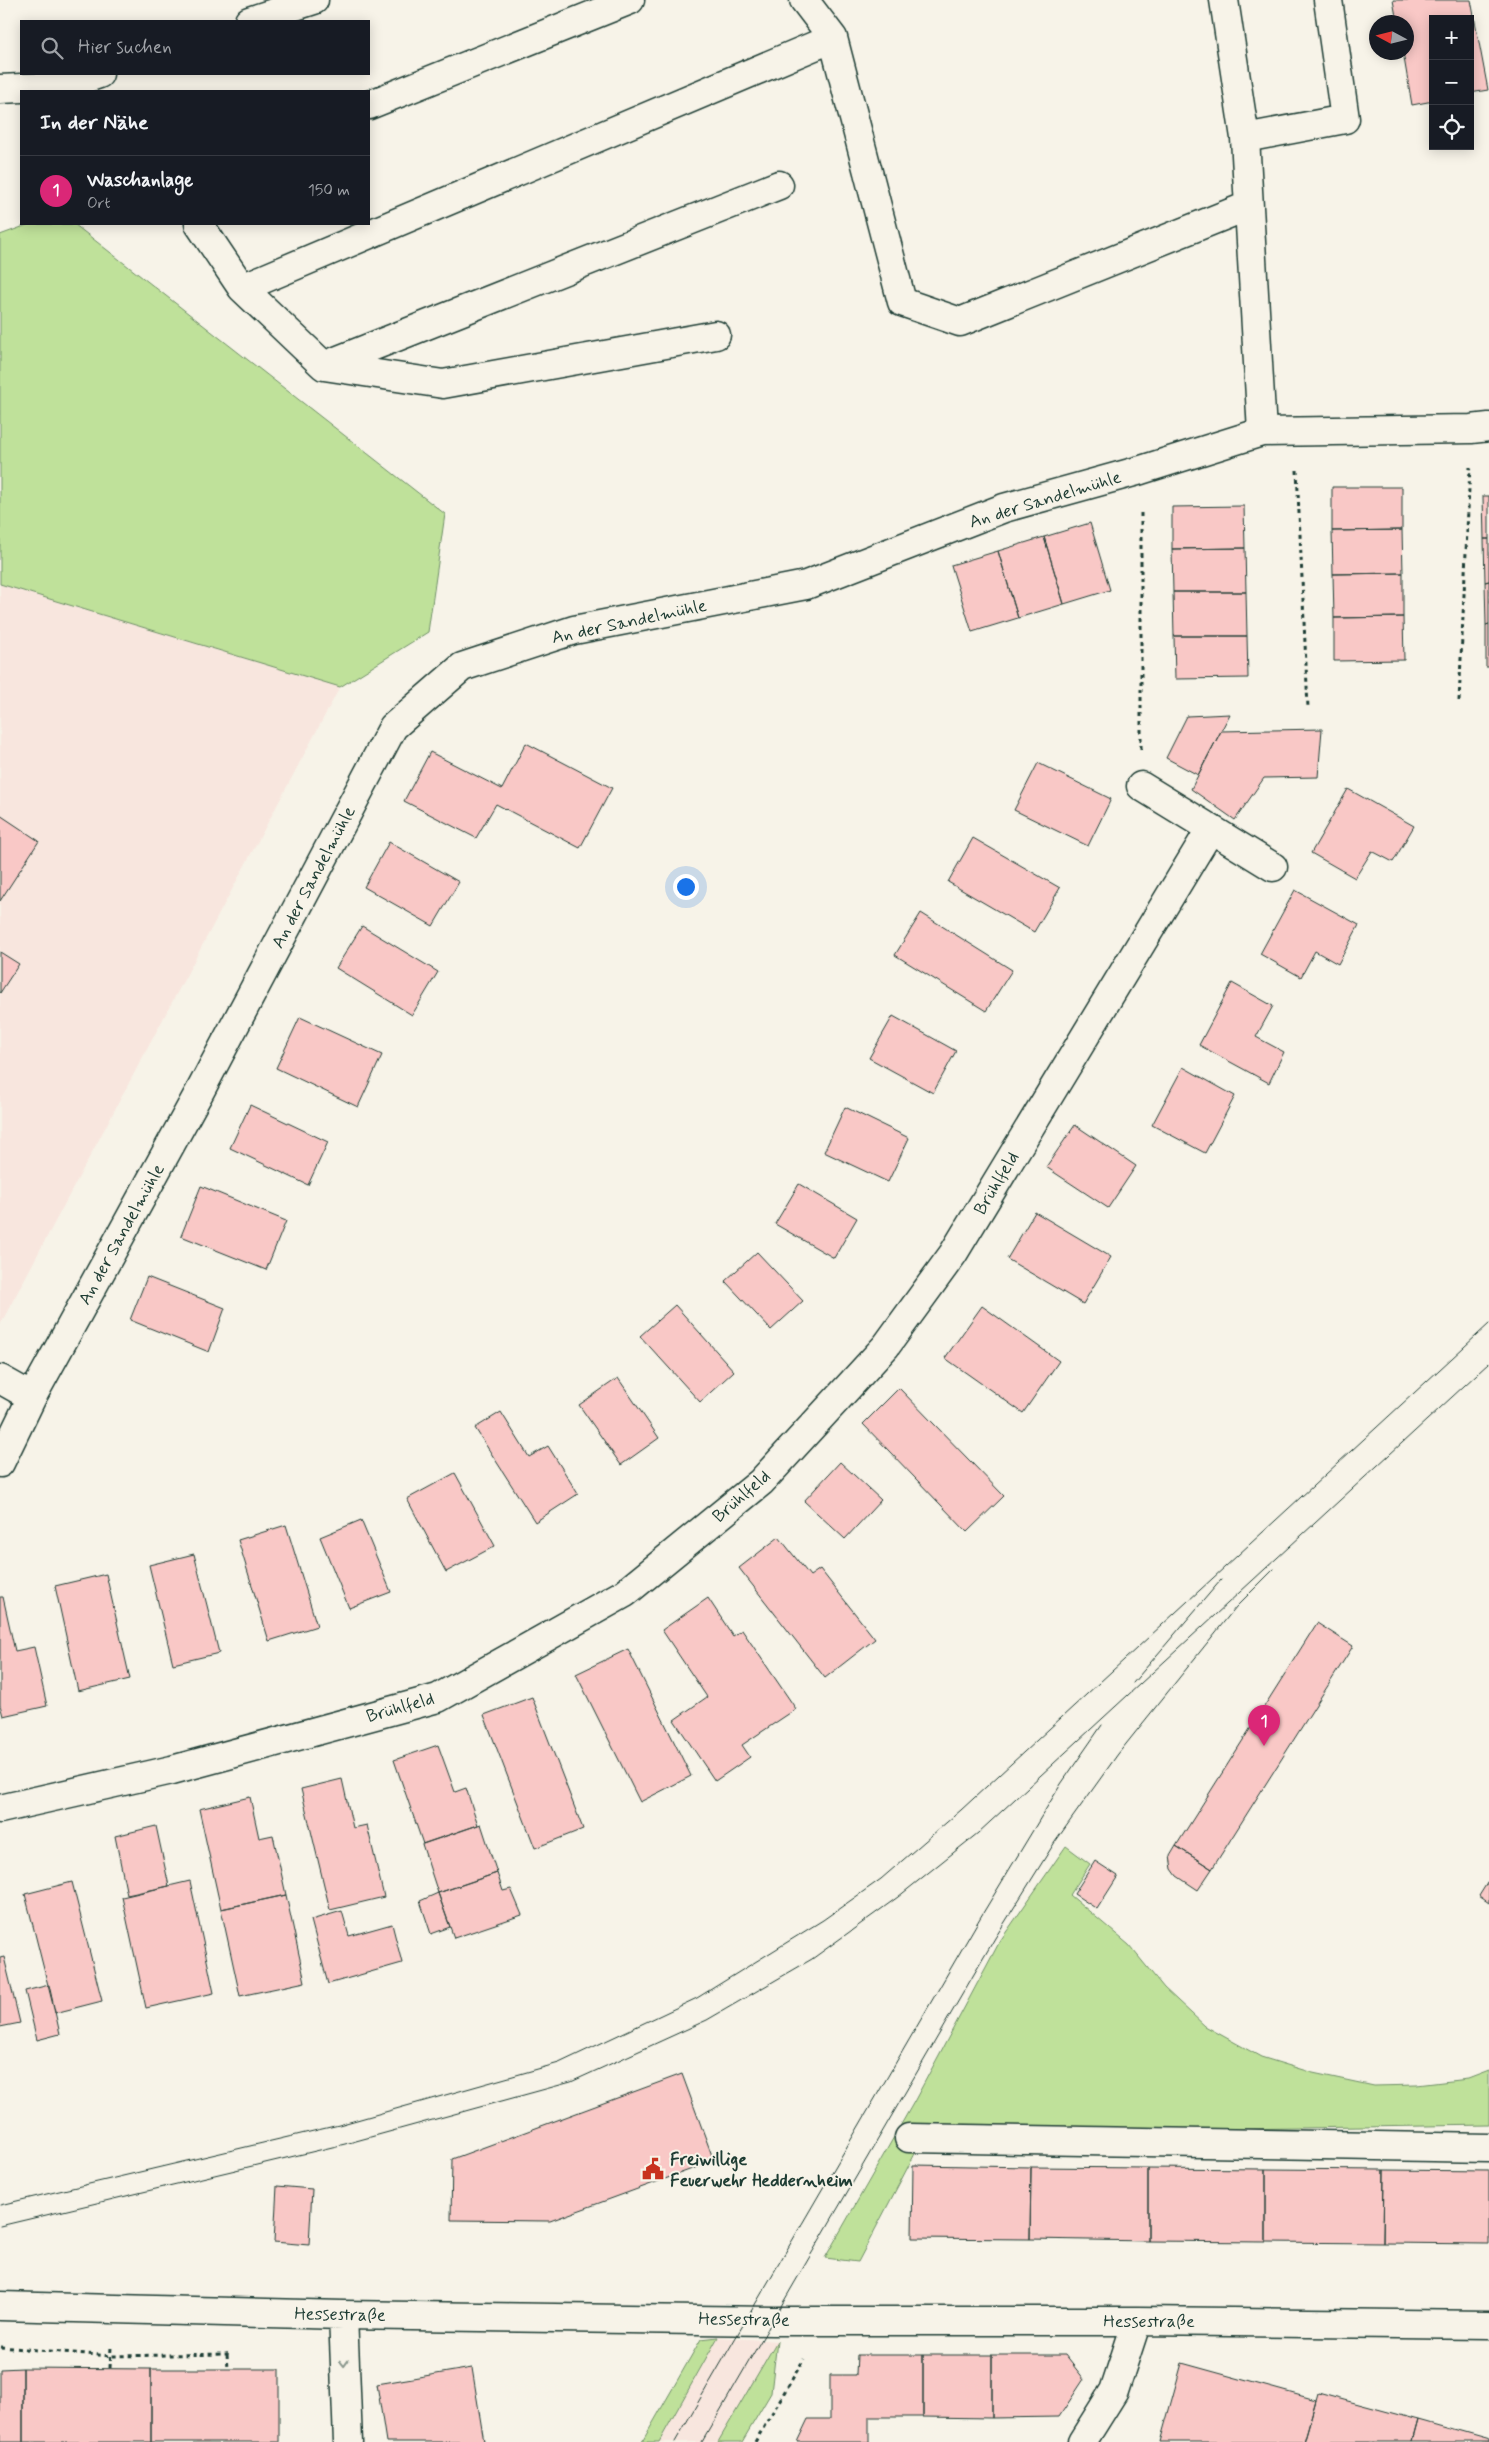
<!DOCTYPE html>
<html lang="de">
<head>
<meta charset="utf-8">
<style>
  :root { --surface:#171b24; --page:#20242c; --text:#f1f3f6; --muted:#9ea1a6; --line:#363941; --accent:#db2777 }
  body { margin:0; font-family:Mynerve,sans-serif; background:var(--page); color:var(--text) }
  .controls { position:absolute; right:15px; top:15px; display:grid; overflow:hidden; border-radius:0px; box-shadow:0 2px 12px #0003 }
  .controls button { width:45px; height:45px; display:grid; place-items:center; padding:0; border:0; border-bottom:1px solid var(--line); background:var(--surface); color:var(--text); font:25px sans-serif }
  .compass { position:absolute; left:1369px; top:15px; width:45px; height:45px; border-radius:50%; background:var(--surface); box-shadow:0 2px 12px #0003; rotate:277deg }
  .you { position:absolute; left:685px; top:886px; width:18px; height:18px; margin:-12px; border:4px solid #fff; border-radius:50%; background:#1a73e8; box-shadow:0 0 0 8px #1a73e833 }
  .badge { display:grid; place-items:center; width:32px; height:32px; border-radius:50%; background:var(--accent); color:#fff; font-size:16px; font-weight:700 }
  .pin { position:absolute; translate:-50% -41px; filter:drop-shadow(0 1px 2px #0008) }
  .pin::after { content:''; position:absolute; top:26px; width:18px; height:15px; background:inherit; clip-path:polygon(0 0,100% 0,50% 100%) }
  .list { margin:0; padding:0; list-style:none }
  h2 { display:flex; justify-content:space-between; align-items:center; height:65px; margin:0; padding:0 20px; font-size:21px }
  h2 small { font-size:16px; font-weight:400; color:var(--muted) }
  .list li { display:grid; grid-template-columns:32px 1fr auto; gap:15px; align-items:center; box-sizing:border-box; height:70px; padding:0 20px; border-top:1px solid var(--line) }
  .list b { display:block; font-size:19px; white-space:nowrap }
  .list p { margin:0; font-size:16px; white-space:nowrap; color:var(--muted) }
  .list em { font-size:16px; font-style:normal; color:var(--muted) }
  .icon { flex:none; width:28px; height:28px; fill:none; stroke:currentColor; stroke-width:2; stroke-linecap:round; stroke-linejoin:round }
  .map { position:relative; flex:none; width:1489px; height:2442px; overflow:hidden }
  .search { position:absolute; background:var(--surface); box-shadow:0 2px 12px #0003; left:20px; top:20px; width:350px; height:55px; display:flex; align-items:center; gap:12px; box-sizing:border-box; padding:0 18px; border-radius:0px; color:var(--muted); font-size:19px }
  .panel { position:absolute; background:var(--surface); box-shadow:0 2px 12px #0003; left:20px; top:90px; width:350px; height:135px; border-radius:0px }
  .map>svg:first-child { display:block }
  .built { fill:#f8e6de }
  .green { fill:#bfe19a; stroke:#6f8f67 }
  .building { fill:#f9c8c6; stroke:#1f3d34 }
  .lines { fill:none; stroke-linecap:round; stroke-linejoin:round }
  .minor-casing { stroke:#1f3d34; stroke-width:31 }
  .path { stroke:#1f3d34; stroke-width:3; stroke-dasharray:4 4; stroke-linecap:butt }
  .minor { stroke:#f7f3e8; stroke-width:28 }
  .tram { stroke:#1f3d34; stroke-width:1 }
  .oneway { stroke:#8b988e }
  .labels { text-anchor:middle; stroke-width:4; stroke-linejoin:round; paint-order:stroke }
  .street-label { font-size:18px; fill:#1f3d34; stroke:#f7f3e8 }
  .poi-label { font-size:18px; font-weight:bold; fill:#1f3d34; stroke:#f7f3e8; text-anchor:start }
</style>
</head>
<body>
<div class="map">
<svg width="1489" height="2442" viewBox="0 0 1489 2442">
  <rect width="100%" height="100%" fill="#f7f3e8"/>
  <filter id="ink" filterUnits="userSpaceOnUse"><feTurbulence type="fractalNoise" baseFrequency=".02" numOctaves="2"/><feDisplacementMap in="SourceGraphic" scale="10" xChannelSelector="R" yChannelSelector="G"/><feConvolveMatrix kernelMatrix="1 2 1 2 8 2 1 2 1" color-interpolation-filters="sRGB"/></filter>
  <g filter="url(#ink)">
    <path class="built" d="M 0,584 L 340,687 L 0,1325 Z
      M 718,2337 L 777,2341 L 718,2442 L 659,2442 Z"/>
    <path class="green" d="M 30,224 L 74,224 L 445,514 L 428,632 L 340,687 L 0,584 L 0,235 Z
      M 1066,1846 L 1090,1864 L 1070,1895 L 1129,1945 L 1164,1988 L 1205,2026 L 1261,2057 L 1313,2073 L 1374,2086 L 1417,2085 L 1468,2079 L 1489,2071 L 1489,2125 L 1170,2130 L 929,2127 L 858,2262 L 825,2258 L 915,2100 L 1000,1941 Z
      M 718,2337 L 659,2442 L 642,2442 L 701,2339 Z
      M 777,2341 L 771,2393 L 742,2442 L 718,2442 Z"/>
    <path class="building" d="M 1393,0 L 1471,0 L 1488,90 L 1470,93 L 1470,19 L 1433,19 L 1433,101 L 1412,105 L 1403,52 L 1406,52 L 1406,22 L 1397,22 Z
      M 1332,487 L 1402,487 L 1402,530 L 1332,531 Z
      M 1483,496 L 1489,496 L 1489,539 L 1484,539 Z
      M 1244,506 L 1245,548 L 1172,549 L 1172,507 Z
      M 1090,523 L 1110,590 L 1064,604 L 1044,537 Z
      M 1402,530 L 1403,573 L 1333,574 L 1332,531 Z
      M 1044,537 L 1064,604 L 1018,618 L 998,551 Z
      M 1484,539 L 1489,539 L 1489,581 L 1485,582 Z
      M 1245,548 L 1246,592 L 1173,592 L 1172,549 Z
      M 998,551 L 1018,618 L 972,632 L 951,565 Z
      M 1403,573 L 1403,617 L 1334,618 L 1333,574 Z
      M 1489,581 L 1489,624 L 1486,625 L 1485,582 Z
      M 1173,592 L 1246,592 L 1247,636 L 1174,636 Z
      M 1403,617 L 1404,660 L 1334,661 L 1334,618 Z
      M 1489,624 L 1489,667 L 1486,667 L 1486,625 Z
      M 1174,636 L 1247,636 L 1248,678 L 1175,679 Z
      M 1230,714 L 1198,775 L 1166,758 L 1187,716 Z
      M 1322,729 L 1318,777 L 1264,778 L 1235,820 L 1191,789 L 1221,731 Z
      M 526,743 L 612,788 L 580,848 L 496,804 L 476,838 L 404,801 L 430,752 L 502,789 Z
      M 1038,763 L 1111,799 L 1088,846 L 1014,810 Z
      M 1348,789 L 1414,826 L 1393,862 L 1372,851 L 1355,878 L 1311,853 Z
      M 0,815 L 39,841 L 0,901 Z
      M 973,838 L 1060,888 L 1034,932 L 948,882 Z
      M 389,842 L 459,882 L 433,926 L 364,887 Z
      M 1295,890 L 1359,925 L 1338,964 L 1315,951 L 1301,977 L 1260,954 Z
      M 921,913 L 1012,970 L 986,1011 L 895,955 Z
      M 362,926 L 438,972 L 412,1015 L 336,968 Z
      M 0,952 L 19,964 L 0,993 Z
      M 1232,983 L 1273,1006 L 1256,1037 L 1284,1052 L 1269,1083 L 1199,1045 Z
      M 893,1016 L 956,1051 L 933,1093 L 869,1058 Z
      M 300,1017 L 382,1055 L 358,1107 L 276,1068 Z
      M 1183,1067 L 1235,1096 L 1205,1153 L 1152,1125 Z
      M 250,1105 L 328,1142 L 308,1185 L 230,1148 Z
      M 845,1107 L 909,1138 L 888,1182 L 824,1152 Z
      M 1075,1125 L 1136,1166 L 1108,1208 L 1046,1167 Z
      M 799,1184 L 857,1218 L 834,1258 L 775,1224 Z
      M 201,1186 L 286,1221 L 266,1270 L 181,1236 Z
      M 1035,1212 L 1111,1257 L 1083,1304 L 1007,1259 Z
      M 757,1252 L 803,1301 L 771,1330 L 725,1281 Z
      M 147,1277 L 225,1308 L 209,1352 L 130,1320 Z
      M 675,1305 L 734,1371 L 700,1402 L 640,1336 Z
      M 982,1306 L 1059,1361 L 1023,1413 L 945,1358 Z
      M 618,1378 L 659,1438 L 621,1465 L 579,1405 Z
      M 899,1388 L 1004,1496 L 967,1532 L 863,1424 Z
      M 501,1412 L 529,1457 L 548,1446 L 578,1494 L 535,1522 L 475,1428 Z
      M 840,1462 L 881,1500 L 845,1539 L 804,1501 Z
      M 455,1473 L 495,1546 L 446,1572 L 407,1499 Z
      M 361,1520 L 391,1592 L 349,1608 L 320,1537 Z
      M 286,1525 L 317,1626 L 269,1641 L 238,1540 Z
      M 779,1537 L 810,1576 L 820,1569 L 875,1639 L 825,1678 L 739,1568 Z
      M 194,1554 L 219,1653 L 173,1664 L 149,1565 Z
      M 106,1574 L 130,1679 L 78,1691 L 55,1586 Z
      M 0,1597 L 3,1597 L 15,1651 L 34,1647 L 47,1706 L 3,1716 L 0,1705 Z
      M 708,1598 L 733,1636 L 742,1630 L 796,1709 L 742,1745 L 750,1757 L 715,1781 L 674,1720 L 707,1697 L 662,1630 Z
      M 1317,1623 L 1353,1646 L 1212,1869 L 1176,1846 Z
      M 628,1649 L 691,1776 L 640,1802 L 576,1674 Z
      M 532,1697 L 583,1829 L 535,1848 L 484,1715 Z
      M 438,1745 L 455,1792 L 466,1788 L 478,1825 L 423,1844 L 394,1760 Z
      M 342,1779 L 353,1828 L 367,1825 L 384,1897 L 330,1910 L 301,1789 Z
      M 250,1797 L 259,1838 L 273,1835 L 286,1895 L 221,1909 L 199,1809 Z
      M 481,1824 L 497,1873 L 438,1893 L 422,1844 Z
      M 156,1826 L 169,1886 L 127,1895 L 115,1836 Z
      M 1176,1846 L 1212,1869 L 1198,1890 L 1177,1876 L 1172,1869 L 1170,1856 Z
      M 1095,1861 L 1118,1876 L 1097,1909 L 1074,1894 Z
      M 497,1873 L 503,1891 L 511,1889 L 522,1915 L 454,1938 L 438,1893 Z
      M 1489,1880 L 1489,1903 L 1479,1896 Z
      M 190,1881 L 214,1993 L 146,2008 L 122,1897 Z
      M 72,1882 L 102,2001 L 55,2013 L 25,1894 Z
      M 438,1893 L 450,1927 L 431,1934 L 420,1901 Z
      M 286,1895 L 305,1982 L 240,1996 L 221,1909 Z
      M 342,1911 L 349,1936 L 392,1924 L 402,1963 L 328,1984 L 311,1920 Z
      M 4,1957 L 20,2023 L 0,2027 L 0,1958 Z
      M 49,1985 L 60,2034 L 37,2040 L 25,1991 Z
      M 682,2074 L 714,2161 L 550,2221 L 451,2220 L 452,2159 Z
      M 913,2165 L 1031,2167 L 1030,2239 L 912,2238 Z
      M 1031,2167 L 1148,2168 L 1148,2241 L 1030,2239 Z
      M 1148,2168 L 1266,2169 L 1266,2242 L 1148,2241 Z
      M 1266,2169 L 1384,2170 L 1383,2243 L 1266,2242 Z
      M 1384,2170 L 1489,2171 L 1489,2244 L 1383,2243 Z
      M 277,2186 L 312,2189 L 309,2245 L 274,2242 Z
      M 857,2355 L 923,2355 L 923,2417 L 869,2417 L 869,2442 L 797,2442 L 808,2419 L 830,2419 L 830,2375 L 856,2375 Z
      M 923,2355 L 992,2355 L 992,2418 L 923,2417 Z
      M 992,2355 L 1065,2355 L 1084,2379 L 1059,2417 L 992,2418 Z
      M 1182,2363 L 1316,2400 L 1304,2442 L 1160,2442 Z
      M 23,2368 L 151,2369 L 151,2442 L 23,2442 Z
      M 23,2368 L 23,2442 L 0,2442 L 0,2369 Z
      M 472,2368 L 484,2442 L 386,2442 L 377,2384 Z
      M 151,2369 L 279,2369 L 279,2442 L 151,2442 Z
      M 1318,2393 L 1418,2420 L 1412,2442 L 1304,2442 Z
      M 1418,2420 L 1489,2440 L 1489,2442 L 1412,2442 Z"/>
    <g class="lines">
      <g class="minor-casing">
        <path id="minor" d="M 804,0 L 833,38 L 902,302 L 960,322 L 1248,206
          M 1224,0 L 1245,138 L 1262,432
          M 249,21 L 314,0
          M 64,86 L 99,74
          M 0,89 L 64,86 L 70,91
          M 369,105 L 630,0
          M 1245,138 L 1345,119 L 1328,0
          M 199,224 L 242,288 L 324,366 L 443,384 L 716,335
          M 242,288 L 833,38
          M 326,365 L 779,185
          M 1141,786 L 1273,867
          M 0,1379 L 32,1397
          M 0,1463 L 32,1397 L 200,1091 L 393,727 L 462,667 L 574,630 L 806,585 L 1004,508 L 1141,470 L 1262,432 L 1471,429 L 1489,427
          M 0,1809 L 172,1770 L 438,1698 L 625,1593 L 761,1482 L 886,1346 L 953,1254 L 1210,830
          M 909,2138 L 1489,2148
          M 0,2306 L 343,2315 L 773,2321 L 1137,2321 L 1489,2325
          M 343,2315 L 348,2442
          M 1082,2442 L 1114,2391 L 1137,2321"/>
      </g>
      <path class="path" d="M 1297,470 L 1308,708
        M 1459,701 L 1470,467
        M 1141,749 L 1141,510
        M 1,2347 L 111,2356 L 227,2354 L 230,2351
        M 227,2354 L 228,2369
        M 110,2368 L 111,2346
        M 755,2442 L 804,2359"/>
      <use href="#minor" class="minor"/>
      <path class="tram" d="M 1133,1683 L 1221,1580
        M 0,2205 L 339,2125 L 559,2063 L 697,1998 L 823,1920 L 881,1879 L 961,1810 L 1489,1324
        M 0,2226 L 345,2144 L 571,2082 L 707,2020 L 812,1959 L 898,1897 L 978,1833 L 1489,1363
        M 675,2442 L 980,1918 L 1061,1784 L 1102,1725
        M 702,2442 L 995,1938 L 1055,1842 L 1118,1754 L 1236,1607 L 1274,1569"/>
    </g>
    <defs><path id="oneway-chevron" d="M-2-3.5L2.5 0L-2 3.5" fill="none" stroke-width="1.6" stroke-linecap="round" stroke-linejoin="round" transform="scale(1.25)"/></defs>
    <use class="oneway" href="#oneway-chevron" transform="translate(344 2363) rotate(88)"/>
  </g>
  <defs>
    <g id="civic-bare" transform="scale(1.725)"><path d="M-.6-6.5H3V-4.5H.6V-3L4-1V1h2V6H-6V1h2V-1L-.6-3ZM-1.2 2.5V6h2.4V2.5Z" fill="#c8321e" stroke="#f7f3e8" stroke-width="2.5" paint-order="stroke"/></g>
  </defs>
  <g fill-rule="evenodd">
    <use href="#civic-bare" x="653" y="2169"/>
  </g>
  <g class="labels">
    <g class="street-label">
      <text transform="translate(1045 499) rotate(-17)" y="6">An der Sandelmühle</text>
      <text transform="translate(629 621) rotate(-12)" y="6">An der Sandelmühle</text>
      <text transform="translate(313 877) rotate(-62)" y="6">An der Sandelmühle</text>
      <text transform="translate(996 1183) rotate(-59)" y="6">Brühlfeld</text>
      <text transform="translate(121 1234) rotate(-61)" y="6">An der Sandelmühle</text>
      <text transform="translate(741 1496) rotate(-41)" y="6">Brühlfeld</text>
      <text transform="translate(400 1707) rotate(-16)" y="6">Brühlfeld</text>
      <text transform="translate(340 2314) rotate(1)" y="6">Hessestraße</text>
      <text transform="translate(744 2319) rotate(1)" y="6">Hessestraße</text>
      <text x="1149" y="2327">Hessestraße</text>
    </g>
    <g class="poi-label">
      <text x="670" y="2165">Freiwillige<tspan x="670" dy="21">Feuerwehr Heddernheim</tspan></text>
    </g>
  </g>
</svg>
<div class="controls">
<button>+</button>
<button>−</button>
<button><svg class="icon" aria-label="locate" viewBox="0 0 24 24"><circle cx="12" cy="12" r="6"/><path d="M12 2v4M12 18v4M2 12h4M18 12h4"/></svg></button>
</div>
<svg class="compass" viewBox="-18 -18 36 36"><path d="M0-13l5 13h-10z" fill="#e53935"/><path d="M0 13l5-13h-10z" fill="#9ea1a6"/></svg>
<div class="you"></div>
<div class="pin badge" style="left:1264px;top:1746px">1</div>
<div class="search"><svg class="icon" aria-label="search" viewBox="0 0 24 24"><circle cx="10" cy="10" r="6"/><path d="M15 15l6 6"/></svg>Hier suchen</div>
<section class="panel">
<h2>In der Nähe<small></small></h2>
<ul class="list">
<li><span class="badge">1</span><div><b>Waschanlage</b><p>Ort</p></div><em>150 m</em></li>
</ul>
</section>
</div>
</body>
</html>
